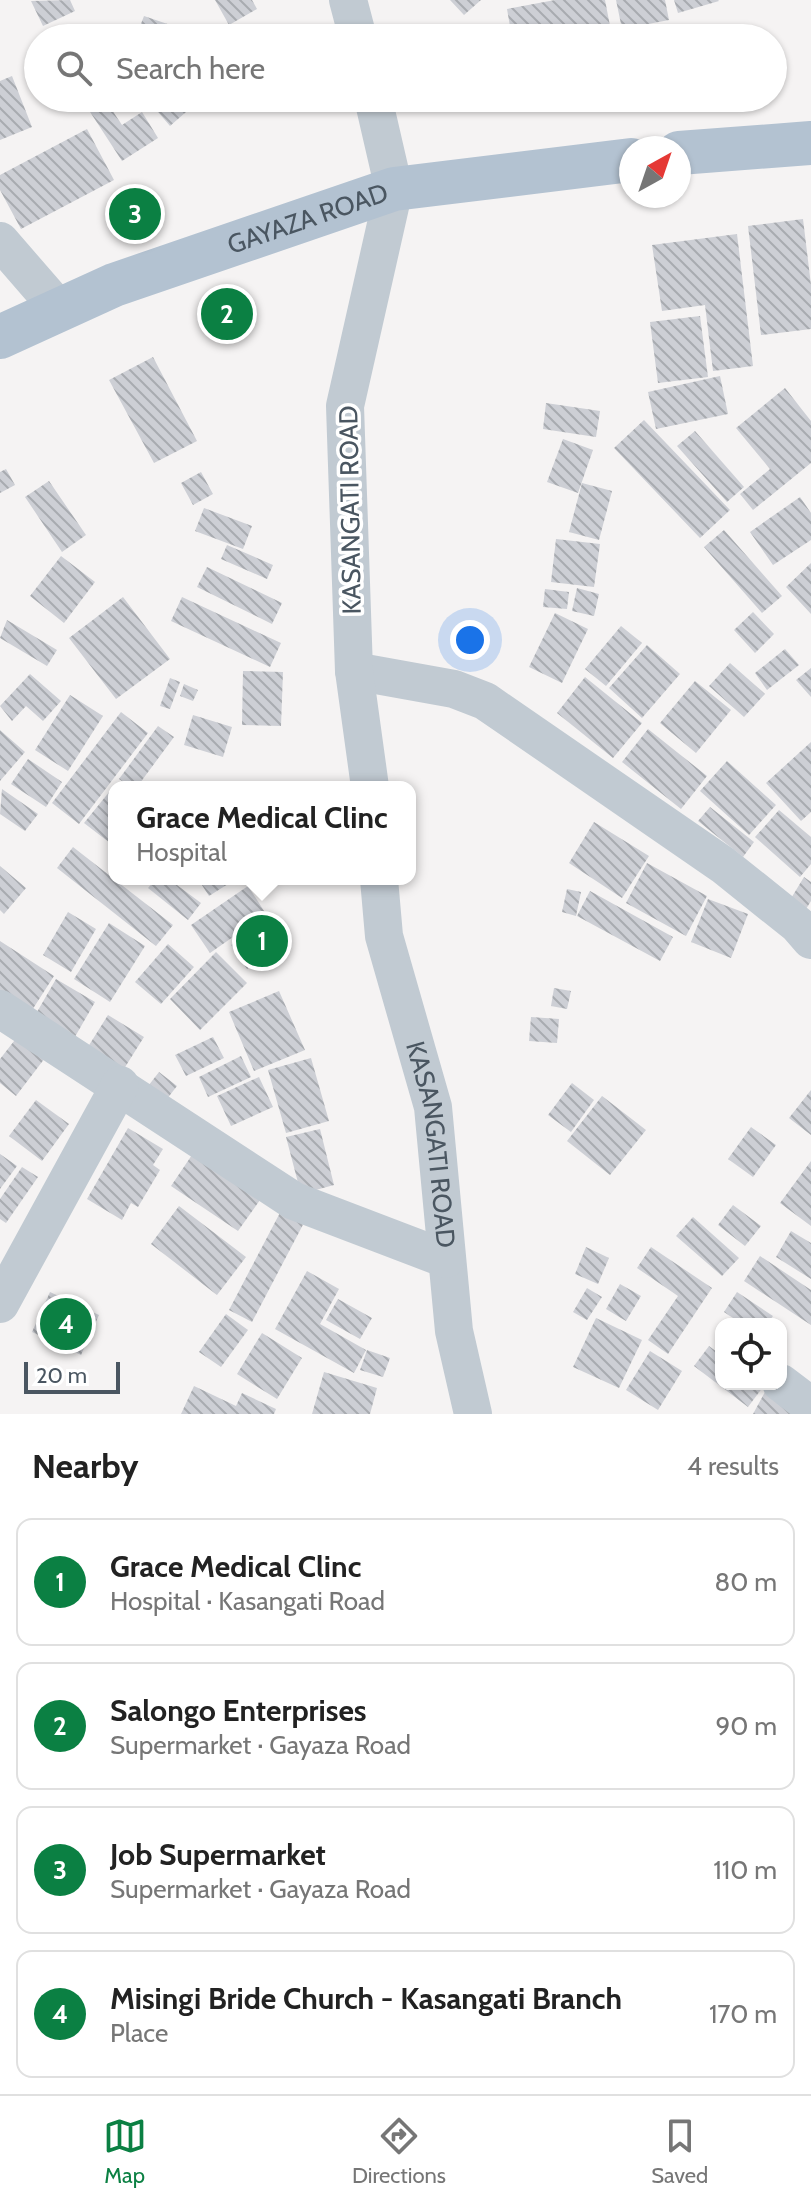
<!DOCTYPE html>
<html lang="en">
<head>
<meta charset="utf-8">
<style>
  :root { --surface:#fff; --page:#f2f2f2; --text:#222; --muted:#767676; --line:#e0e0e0; --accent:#0b8043 }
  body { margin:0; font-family:Cabin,sans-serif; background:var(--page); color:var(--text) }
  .controls { position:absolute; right:24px; bottom:24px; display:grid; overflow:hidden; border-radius:16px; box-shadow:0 2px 6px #0004 }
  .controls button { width:72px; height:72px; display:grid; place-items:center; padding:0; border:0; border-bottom:2px solid var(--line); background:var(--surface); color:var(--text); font:40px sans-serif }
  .compass { position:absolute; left:619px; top:136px; width:72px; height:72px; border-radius:50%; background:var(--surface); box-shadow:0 2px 6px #0004; rotate:40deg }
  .scale { position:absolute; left:24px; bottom:20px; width:96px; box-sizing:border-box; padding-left:8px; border:4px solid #4a5661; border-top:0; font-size:22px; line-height:28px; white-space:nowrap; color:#4a5661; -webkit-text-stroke:6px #fff; paint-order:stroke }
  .you { position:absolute; left:470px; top:640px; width:28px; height:28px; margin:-20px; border:6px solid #fff; border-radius:50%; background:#1a73e8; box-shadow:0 0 0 12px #1a73e833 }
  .badge { display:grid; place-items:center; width:52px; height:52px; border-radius:50%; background:var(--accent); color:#fff; font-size:26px; font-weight:700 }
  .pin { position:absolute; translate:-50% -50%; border:4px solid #fff; box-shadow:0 2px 8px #0006 }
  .popup { position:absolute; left:108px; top:781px; width:308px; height:104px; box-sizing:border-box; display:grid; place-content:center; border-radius:16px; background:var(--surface); filter:drop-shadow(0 2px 6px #0005); font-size:26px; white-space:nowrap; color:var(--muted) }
  .popup b { font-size:30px; color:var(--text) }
  .popup::after { content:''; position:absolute; left:50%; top:100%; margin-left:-16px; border:16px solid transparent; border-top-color:var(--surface) }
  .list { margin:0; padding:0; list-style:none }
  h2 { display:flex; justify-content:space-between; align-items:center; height:104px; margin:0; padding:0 32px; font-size:34px }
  h2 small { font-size:26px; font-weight:400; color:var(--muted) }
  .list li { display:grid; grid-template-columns:52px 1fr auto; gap:24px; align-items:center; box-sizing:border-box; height:128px; margin:0 16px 16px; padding:0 16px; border:2px solid var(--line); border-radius:16px }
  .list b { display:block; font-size:30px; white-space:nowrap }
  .list p { margin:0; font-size:26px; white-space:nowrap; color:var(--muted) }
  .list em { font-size:26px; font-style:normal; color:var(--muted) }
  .icon { flex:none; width:44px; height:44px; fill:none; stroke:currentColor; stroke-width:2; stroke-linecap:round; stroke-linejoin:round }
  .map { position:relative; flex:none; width:811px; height:1414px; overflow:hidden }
  .search { position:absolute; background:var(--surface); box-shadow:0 2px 6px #0004; left:24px; right:24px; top:24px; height:88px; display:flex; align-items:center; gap:20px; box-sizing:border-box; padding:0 28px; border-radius:44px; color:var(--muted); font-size:30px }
  .sheet { height:680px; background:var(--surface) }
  nav { display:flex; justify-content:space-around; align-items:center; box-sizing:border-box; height:112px; border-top:2px solid var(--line); background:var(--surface); font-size:22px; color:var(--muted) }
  nav a { display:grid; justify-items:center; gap:4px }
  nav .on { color:var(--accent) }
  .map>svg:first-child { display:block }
  .building { fill:url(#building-back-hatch) }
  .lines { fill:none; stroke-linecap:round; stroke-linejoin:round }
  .minor { stroke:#c1cad2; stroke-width:38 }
  .major { stroke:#b3c2d1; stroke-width:44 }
  .labels { text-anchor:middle; stroke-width:7; stroke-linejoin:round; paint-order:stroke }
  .street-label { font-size:26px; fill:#4a5661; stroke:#fff }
</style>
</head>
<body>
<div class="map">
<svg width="811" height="1414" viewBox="0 0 811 1414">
  <defs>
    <pattern id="building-back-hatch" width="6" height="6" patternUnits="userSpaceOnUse" patternTransform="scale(2)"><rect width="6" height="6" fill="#cdcfd5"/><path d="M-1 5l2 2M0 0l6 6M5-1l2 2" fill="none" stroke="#a8abb0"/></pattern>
  </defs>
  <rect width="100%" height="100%" fill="#f5f3f3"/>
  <path class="building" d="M 70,0 L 75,11 L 43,26 L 31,1 Z
    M 215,0 L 252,0 L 257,9 L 229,25 Z
    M 450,0 L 481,0 L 464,15 Z
    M 555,0 L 605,0 L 611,31 L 576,38 L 512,38 L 507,9 Z
    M 616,0 L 665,0 L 669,20 L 622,29 Z
    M 674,0 L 718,0 L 719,1 L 678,13 Z
    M 144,16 L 188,31 L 185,38 L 150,38 L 137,34 Z
    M 12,76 L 32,127 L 0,140 L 0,81 Z
    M 81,98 L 104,98 L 122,125 L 142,112 L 158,138 L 122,161 Z
    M 146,98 L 202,98 L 170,126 Z
    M 87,129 L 114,180 L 21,229 L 0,190 L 0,175 Z
    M 803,219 L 811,285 L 811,329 L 761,335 L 748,226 Z
    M 737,234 L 753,366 L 713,371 L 705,305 L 662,311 L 652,245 Z
    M 700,316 L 708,377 L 658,383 L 650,322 Z
    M 153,357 L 197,441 L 154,463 L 109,380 Z
    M 720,376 L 728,414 L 656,429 L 648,392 Z
    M 785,388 L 811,421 L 811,463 L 753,510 L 740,494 L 770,469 L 736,428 Z
    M 546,403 L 600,411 L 596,437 L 543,429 Z
    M 644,420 L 730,510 L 700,538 L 614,448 Z
    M 695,431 L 744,487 L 727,502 L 677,446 Z
    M 563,439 L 593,450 L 578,493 L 547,482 Z
    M 6,469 L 15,485 L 0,493 L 0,472 Z
    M 201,472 L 213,494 L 193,505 L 181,483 Z
    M 49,481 L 86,535 L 62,552 L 25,497 Z
    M 582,483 L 612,491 L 599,540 L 569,532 Z
    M 800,497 L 811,513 L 811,540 L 773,565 L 750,532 Z
    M 204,508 L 252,526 L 243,549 L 195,531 Z
    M 724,530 L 782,596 L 762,613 L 704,547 Z
    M 556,539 L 600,544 L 594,587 L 551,582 Z
    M 227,545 L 273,565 L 267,579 L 221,559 Z
    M 61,556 L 95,582 L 64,623 L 30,596 Z
    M 811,563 L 811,614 L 786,587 Z
    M 207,567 L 282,603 L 272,624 L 197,587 Z
    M 577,588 L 599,594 L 594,616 L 572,611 Z
    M 545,589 L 569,592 L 567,609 L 543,607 Z
    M 123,597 L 170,659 L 116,699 L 69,638 Z
    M 182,597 L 281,643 L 270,667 L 171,621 Z
    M 753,612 L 774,634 L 755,653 L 734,630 Z
    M 555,613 L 588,629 L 562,683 L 529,667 Z
    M 7,620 L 57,650 L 47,666 L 0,638 Z
    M 621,626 L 642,643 L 606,686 L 585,669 Z
    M 647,645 L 680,674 L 642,718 L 609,688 Z
    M 785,649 L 799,665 L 767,690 L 755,673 Z
    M 730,663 L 765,694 L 744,717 L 709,686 Z
    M 811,668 L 811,697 L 796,680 Z
    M 243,671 L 283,672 L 281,726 L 242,725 Z
    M 30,674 L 61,701 L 43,721 L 26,706 L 12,721 L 0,706 Z
    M 585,677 L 642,723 L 613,758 L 557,713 Z
    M 170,678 L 180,682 L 170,709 L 160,706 Z
    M 695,681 L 731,710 L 696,753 L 660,723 Z
    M 184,684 L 198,690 L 193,701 L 180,696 Z
    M 70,695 L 103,716 L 68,771 L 35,750 Z
    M 121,712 L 148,733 L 79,824 L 52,803 Z
    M 193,715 L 232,727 L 223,757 L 184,745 Z
    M 158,726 L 174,737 L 137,787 L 130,787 L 119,779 Z
    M 648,729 L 707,776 L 681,809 L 622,762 Z
    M 0,730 L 25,752 L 0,781 Z
    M 811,742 L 811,812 L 801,821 L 766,783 Z
    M 28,759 L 62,782 L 46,807 L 11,784 Z
    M 727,761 L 776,805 L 749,835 L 700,791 Z
    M 114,786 L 114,838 L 110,843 L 84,823 Z
    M 2,789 L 38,814 L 25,831 L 0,814 Z
    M 710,807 L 754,842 L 743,857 L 698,821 Z
    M 779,810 L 811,837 L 811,864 L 800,877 L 755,837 Z
    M 594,822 L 649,856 L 622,898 L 569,863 Z
    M 73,847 L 173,925 L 156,946 L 57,868 Z
    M 647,863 L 707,896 L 686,936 L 626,903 Z
    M 0,866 L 26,888 L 4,914 L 0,910 Z
    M 804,877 L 811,882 L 811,901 L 806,909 L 790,900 Z
    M 156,879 L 169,879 L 201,903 L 188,920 L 148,888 Z
    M 198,879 L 236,879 L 209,896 Z
    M 248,886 L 266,914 L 210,953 L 191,925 Z
    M 567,889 L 581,892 L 576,916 L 562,912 Z
    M 590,891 L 673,937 L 660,961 L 577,916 Z
    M 708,899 L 748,914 L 731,958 L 691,942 Z
    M 68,912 L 96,929 L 71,972 L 43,955 Z
    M 109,923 L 145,946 L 110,1002 L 74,979 Z
    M 262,924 L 278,948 L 247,969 L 231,945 Z
    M 0,941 L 54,976 L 27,1018 L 0,1000 Z
    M 168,944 L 194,967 L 161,1004 L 135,982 Z
    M 216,952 L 247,983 L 200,1030 L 170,999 Z
    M 56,979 L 95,1002 L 72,1042 L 33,1019 Z
    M 554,988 L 571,991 L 567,1009 L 551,1006 Z
    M 279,991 L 305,1050 L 254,1071 L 229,1012 Z
    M 108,1015 L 144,1037 L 122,1072 L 86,1050 Z
    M 531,1017 L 559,1019 L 557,1043 L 529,1041 Z
    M 18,1036 L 45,1058 L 16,1096 L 0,1083 L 0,1059 Z
    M 213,1037 L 224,1058 L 186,1076 L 175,1055 Z
    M 241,1056 L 251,1077 L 208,1097 L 199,1077 Z
    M 311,1058 L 329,1121 L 286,1133 L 268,1070 Z
    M 159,1072 L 177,1086 L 163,1104 L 145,1090 Z
    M 259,1077 L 273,1107 L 231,1126 L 217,1096 Z
    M 572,1083 L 594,1100 L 571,1132 L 548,1115 Z
    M 811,1090 L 811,1135 L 789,1118 Z
    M 602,1096 L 646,1130 L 610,1175 L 567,1141 Z
    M 36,1100 L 69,1124 L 42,1161 L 9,1136 Z
    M 751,1127 L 776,1145 L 753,1177 L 728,1159 Z
    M 128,1128 L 163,1149 L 153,1165 L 160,1170 L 138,1207 L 131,1203 L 122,1220 L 87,1199 Z
    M 320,1129 L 334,1185 L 301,1194 L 286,1137 Z
    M 198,1146 L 265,1193 L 238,1231 L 171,1186 Z
    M 0,1154 L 17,1166 L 0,1189 Z
    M 811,1161 L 811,1226 L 780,1203 Z
    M 22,1167 L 38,1177 L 6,1223 L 0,1219 L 0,1199 Z
    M 733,1205 L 761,1226 L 745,1246 L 718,1225 Z
    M 179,1206 L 246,1257 L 217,1295 L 151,1244 Z
    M 283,1207 L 306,1219 L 252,1322 L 229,1310 Z
    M 693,1217 L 739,1258 L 722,1276 L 676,1236 Z
    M 791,1231 L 811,1243 L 811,1279 L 776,1257 Z
    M 586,1247 L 609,1258 L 598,1284 L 575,1274 Z
    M 651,1247 L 712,1288 L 668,1354 L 648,1340 L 678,1296 L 637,1268 Z
    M 760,1256 L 811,1290 L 811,1325 L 744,1281 Z
    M 307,1271 L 339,1289 L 320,1324 L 366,1350 L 354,1373 L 275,1329 Z
    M 620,1284 L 641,1296 L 626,1321 L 606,1309 Z
    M 587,1288 L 602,1297 L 587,1320 L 573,1312 Z
    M 50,1292 L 99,1315 L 81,1355 L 32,1332 Z
    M 737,1292 L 773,1316 L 767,1324 L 742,1324 L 724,1312 Z
    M 338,1299 L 372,1318 L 360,1339 L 326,1320 Z
    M 226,1314 L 248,1330 L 221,1367 L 199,1352 Z
    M 596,1318 L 642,1340 L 619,1388 L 573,1367 Z
    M 262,1333 L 302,1358 L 277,1399 L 237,1374 Z
    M 709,1346 L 721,1355 L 721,1384 L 759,1384 L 763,1387 L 748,1407 L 694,1366 Z
    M 367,1350 L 390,1358 L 383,1377 L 360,1370 Z
    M 650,1351 L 682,1371 L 658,1410 L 626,1390 Z
    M 324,1372 L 377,1388 L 370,1414 L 312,1414 Z
    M 194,1386 L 236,1406 L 242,1393 L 276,1409 L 274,1414 L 181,1414 Z
    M 766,1390 L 792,1414 L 753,1414 Z"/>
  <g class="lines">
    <g class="minor">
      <path d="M 348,0 L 358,38"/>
      <path d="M 0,241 L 59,309"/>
      <path d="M 354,671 L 454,689 L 485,701 L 723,865 L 798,925 L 811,940"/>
      <path d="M 370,787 L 354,671 L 345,406 L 394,189 L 373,98"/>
      <path id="s1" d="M 379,879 L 384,936 L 433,1107 L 454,1331 L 473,1414"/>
      <path d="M 0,1009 L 294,1201 L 446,1259"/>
      <path d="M 0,1304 L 120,1085"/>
      <path d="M 781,1383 L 811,1406"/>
    </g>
    <g class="major">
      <path d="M 679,153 L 811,143"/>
      <path id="s2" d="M 0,337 L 114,285 L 394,189 L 631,160"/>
    </g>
  </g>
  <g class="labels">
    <g class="street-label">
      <text dy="9" stroke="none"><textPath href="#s2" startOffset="330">GAYAZA ROAD</textPath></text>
      <text transform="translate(350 510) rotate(-91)" y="9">KASANGATI ROAD</text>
      <text dy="9" stroke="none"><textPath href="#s1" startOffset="272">KASANGATI ROAD</textPath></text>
    </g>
  </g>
</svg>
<div class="controls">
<button><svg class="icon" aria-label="locate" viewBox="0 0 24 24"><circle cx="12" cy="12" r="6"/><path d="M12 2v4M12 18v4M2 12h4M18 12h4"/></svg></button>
</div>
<svg class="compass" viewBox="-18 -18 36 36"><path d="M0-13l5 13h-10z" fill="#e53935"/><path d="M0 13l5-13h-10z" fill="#767676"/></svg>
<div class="scale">20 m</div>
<div class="you"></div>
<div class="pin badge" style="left:262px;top:941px">1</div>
<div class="popup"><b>Grace Medical Clinc</b>Hospital</div>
<div class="pin badge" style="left:227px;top:314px">2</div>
<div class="pin badge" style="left:135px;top:214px">3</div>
<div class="pin badge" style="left:66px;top:1324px">4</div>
<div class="search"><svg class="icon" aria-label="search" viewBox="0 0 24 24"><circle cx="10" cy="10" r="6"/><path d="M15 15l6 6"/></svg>Search here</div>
</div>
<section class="sheet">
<h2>Nearby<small>4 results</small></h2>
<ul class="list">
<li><span class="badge">1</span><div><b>Grace Medical Clinc</b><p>Hospital · Kasangati Road</p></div><em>80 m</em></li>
<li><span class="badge">2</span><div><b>Salongo Enterprises</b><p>Supermarket · Gayaza Road</p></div><em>90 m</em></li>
<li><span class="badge">3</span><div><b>Job Supermarket</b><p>Supermarket · Gayaza Road</p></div><em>110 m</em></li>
<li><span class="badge">4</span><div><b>Misingi Bride Church - Kasangati Branch</b><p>Place</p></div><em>170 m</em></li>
</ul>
</section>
<nav>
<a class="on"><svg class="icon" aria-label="map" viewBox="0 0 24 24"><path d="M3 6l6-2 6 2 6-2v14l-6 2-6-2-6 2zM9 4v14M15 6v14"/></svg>Map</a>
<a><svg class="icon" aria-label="directions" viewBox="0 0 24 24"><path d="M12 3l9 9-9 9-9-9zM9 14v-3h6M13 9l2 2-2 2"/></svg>Directions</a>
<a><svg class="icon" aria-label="saved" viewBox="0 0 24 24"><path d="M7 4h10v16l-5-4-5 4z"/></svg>Saved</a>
</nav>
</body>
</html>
